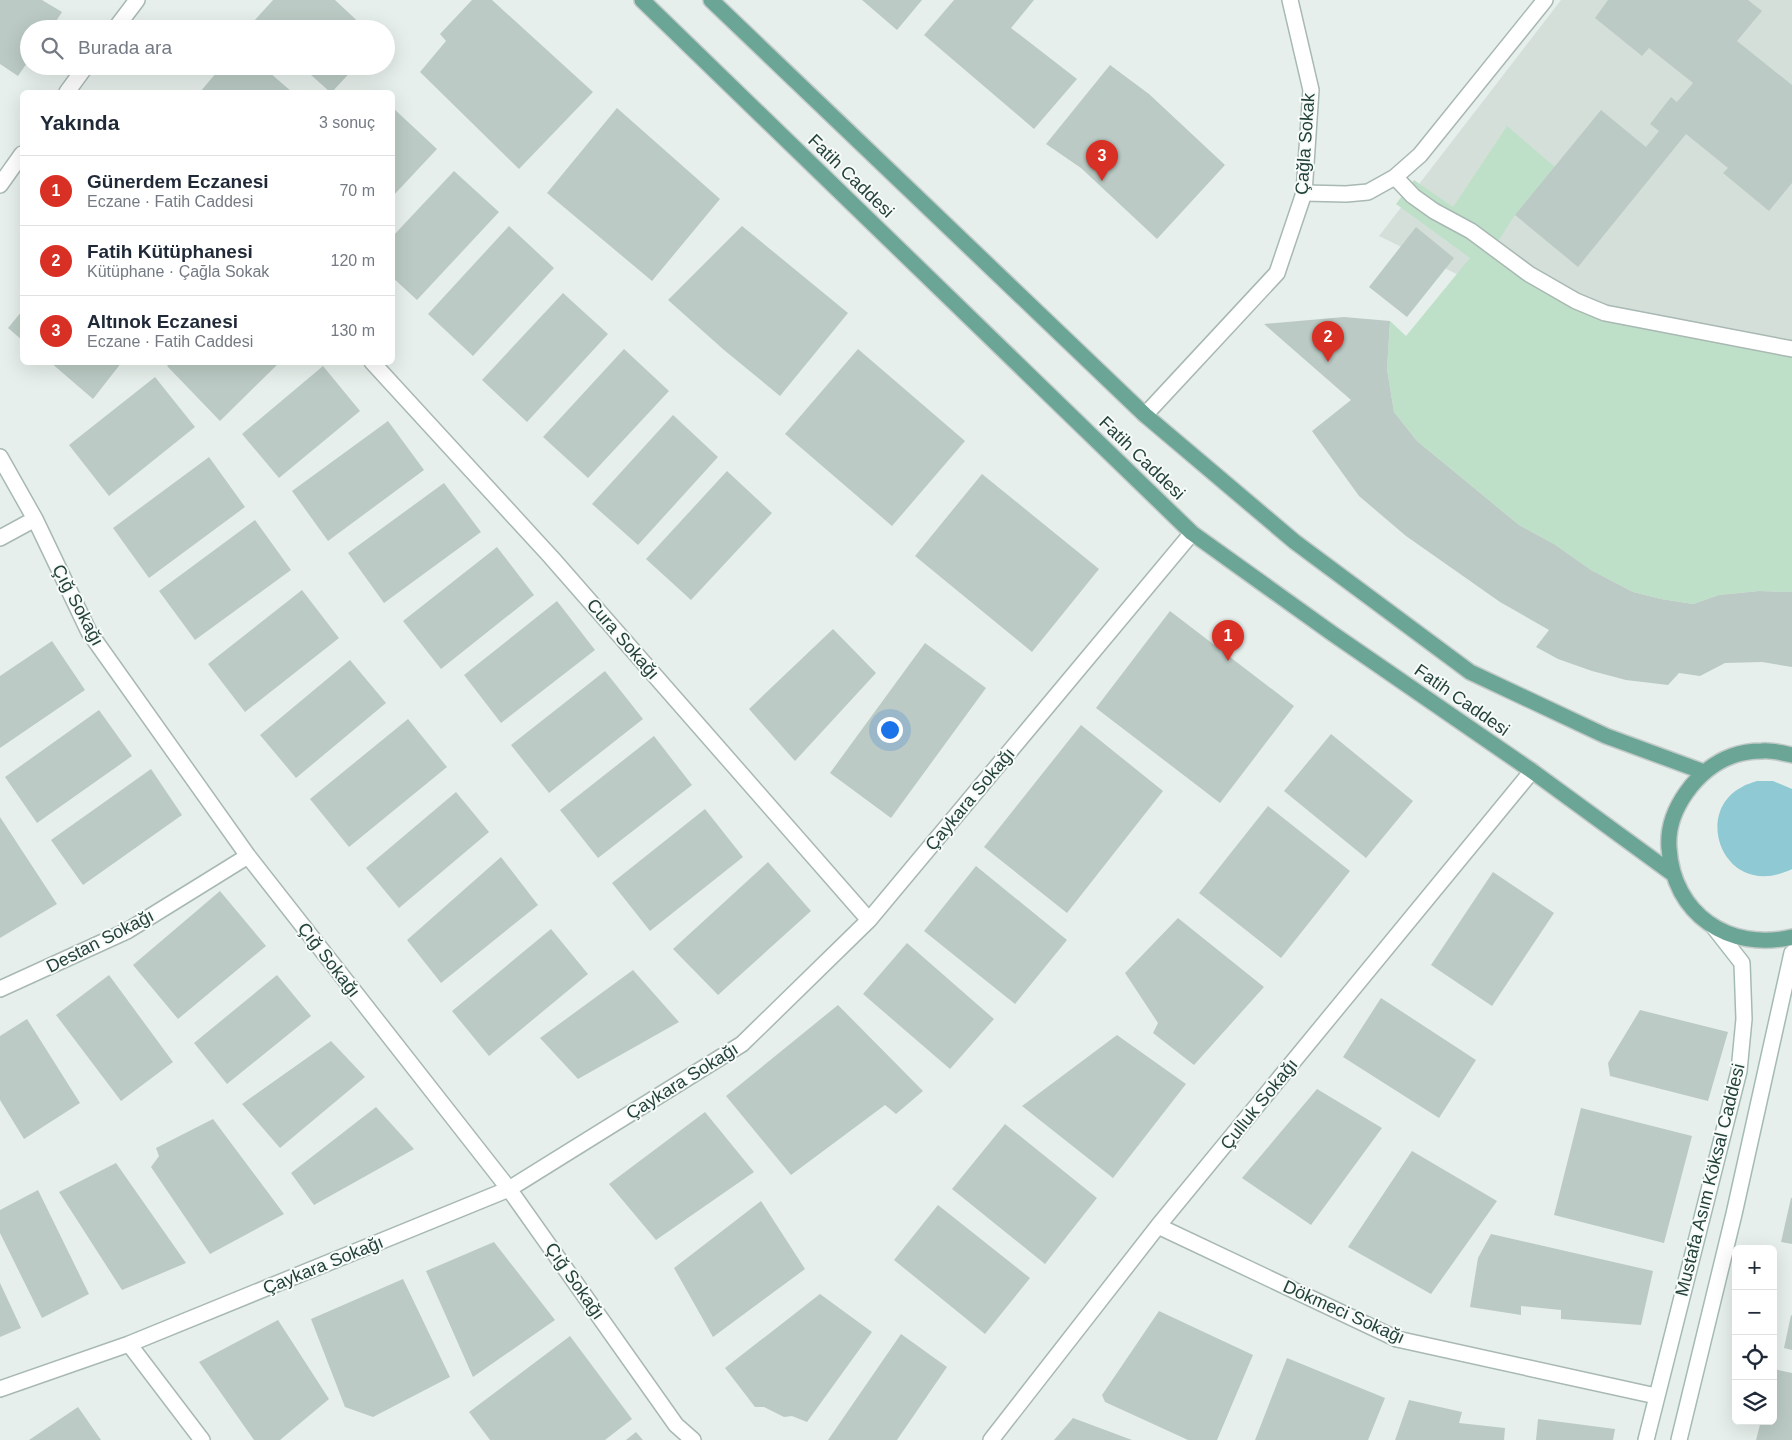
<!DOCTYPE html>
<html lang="tr">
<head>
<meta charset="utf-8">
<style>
  :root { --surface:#fff; --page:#f2f2f3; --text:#1f2937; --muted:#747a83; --line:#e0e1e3; --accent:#d93025 }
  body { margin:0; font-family:Arial,sans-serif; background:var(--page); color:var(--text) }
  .controls { position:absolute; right:15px; bottom:15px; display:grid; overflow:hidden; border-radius:8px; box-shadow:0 5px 20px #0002 }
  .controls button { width:45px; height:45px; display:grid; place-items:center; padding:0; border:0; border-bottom:1px solid var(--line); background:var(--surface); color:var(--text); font:25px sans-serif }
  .you { position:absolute; left:889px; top:729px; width:18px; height:18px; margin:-12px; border:4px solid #fff; border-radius:50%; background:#1a73e8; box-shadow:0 0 0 8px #1a73e833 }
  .badge { display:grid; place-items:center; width:32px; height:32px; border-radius:50%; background:var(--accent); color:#fff; font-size:16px; font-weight:700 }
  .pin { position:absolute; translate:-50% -41px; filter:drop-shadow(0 1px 2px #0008) }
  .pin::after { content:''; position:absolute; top:26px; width:18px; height:15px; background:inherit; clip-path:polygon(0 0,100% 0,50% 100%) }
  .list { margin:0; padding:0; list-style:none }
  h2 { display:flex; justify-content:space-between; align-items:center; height:65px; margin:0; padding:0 20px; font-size:21px }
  h2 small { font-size:16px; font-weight:400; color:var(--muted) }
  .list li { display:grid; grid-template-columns:32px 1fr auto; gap:15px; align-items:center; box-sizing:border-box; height:70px; padding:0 20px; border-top:1px solid var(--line) }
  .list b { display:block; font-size:19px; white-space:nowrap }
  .list p { margin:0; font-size:16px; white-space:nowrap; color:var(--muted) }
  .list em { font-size:16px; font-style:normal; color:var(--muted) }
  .icon { flex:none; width:28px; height:28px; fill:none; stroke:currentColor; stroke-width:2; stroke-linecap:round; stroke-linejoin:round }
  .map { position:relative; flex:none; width:1792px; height:1440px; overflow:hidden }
  .search { position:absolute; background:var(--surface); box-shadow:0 5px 20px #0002; left:20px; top:20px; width:375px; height:55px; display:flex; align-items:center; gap:12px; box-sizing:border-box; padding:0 18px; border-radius:28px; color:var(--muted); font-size:19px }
  .panel { position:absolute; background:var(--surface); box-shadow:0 5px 20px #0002; left:20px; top:90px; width:375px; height:275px; border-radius:8px }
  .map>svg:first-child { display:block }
  .built { fill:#d4dfda }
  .green { fill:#bfe0c8 }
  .water { fill:#8ec9d4 }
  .building { fill:#bbcac4 }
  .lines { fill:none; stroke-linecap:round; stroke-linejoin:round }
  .service-casing { stroke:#a8b8b2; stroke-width:18 }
  .minor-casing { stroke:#a8b8b2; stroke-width:18 }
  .secondary-casing { stroke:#a4bbb3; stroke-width:18 }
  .primary-casing { stroke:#c2cac8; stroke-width:18 }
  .service { stroke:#fff; stroke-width:15 }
  .minor { stroke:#fff; stroke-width:15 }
  .secondary { stroke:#fff; stroke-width:15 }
  .primary { stroke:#6aa596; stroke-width:15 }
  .labels { text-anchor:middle; stroke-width:4; stroke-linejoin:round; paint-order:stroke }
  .street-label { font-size:18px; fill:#24423a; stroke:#f7fbf9 }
</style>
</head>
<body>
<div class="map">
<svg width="1792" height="1440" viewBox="0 0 1792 1440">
  <rect width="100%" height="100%" fill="#e6efeb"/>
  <path class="built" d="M 1561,0 L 1792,0 L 1792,380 L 1583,336 L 1379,236 Z"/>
  <path class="green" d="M 1507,126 L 1555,167 L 1515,215 L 1497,243 L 1582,301 L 1792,354 L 1792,592 L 1759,591 L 1719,595 L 1693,604 L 1661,599 L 1633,592 L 1591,570 L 1554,544 L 1519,525 L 1417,441 L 1394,412 L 1387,369 L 1390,321 L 1406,336 L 1470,258 L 1396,204 L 1414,180 L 1453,207 Z"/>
  <path class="water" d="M 1757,781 L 1773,781 L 1792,789 L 1792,869 C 1725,902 1691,813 1742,787 C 1746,784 1752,783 1757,781 Z"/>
  <path class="building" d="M 0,0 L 42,0 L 62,12 L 51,29 L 29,29 L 29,60 L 18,76 L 0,64 Z
    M 273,0 L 335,0 L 366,29 L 260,29 L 253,22 Z
    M 472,0 L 492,0 L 593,92 L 519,169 L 420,72 L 446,41 L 440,34 Z
    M 862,0 L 922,0 L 897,30 Z
    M 954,0 L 1034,0 L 1011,28 L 1077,79 L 1034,129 L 924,35 Z
    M 1608,0 L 1748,0 L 1762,11 L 1737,41 L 1792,85 L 1792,183 L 1769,211 L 1723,173 L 1728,168 L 1686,134 L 1578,267 L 1515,215 L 1601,110 L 1646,147 L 1659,131 L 1650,124 L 1671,97 L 1677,102 L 1693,83 L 1649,48 L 1642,56 L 1595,18 Z
    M 1110,65 L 1149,94 L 1225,165 L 1157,239 L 1081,168 L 1046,144 Z
    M 222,66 L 262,66 L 292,92 L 200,92 Z
    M 301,66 L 356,66 L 332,92 L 330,92 Z
    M 392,107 L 437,149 L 392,197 Z
    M 617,108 L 720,199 L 652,281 L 547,193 Z
    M 454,171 L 499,212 L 417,300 L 392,277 L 392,237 Z
    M 509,226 L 554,268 L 473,356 L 428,314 Z
    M 742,226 L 848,313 L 780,396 L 724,350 L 668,300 Z
    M 1416,227 L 1454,258 L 1407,317 L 1369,287 Z
    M 563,293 L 608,334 L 527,422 L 482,380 Z
    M 22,311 L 22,340 L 8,328 Z
    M 1344,317 L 1390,321 L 1387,369 L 1394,412 L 1417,441 L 1519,525 L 1554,544 L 1591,570 L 1633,592 L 1661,599 L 1693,604 L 1719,595 L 1759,591 L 1792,592 L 1792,667 L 1762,662 L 1725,663 L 1700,676 L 1679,673 L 1668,685 L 1626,680 L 1592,671 L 1558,659 L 1536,647 L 1549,630 L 1500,602 L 1406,536 L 1359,496 L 1312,431 L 1351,400 L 1264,324 Z
    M 624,349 L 669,391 L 588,478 L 543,437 Z
    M 858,349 L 965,441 L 892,526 L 785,434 Z
    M 50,362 L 122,362 L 93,399 Z
    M 171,362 L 280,362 L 220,421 L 167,366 Z
    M 323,366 L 360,411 L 279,478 L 242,434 Z
    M 155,377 L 195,427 L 109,496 L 69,445 Z
    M 673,415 L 718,457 L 638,545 L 592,504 Z
    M 388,421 L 424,470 L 328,541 L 292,491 Z
    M 209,457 L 245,507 L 149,578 L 113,528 Z
    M 727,471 L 772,513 L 691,600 L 646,559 Z
    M 982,474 L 1099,569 L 1032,652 L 915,556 Z
    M 444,483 L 481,532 L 384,603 L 348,553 Z
    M 255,520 L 291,570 L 195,640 L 159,591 Z
    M 497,547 L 534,595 L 441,669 L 403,621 Z
    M 302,590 L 339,638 L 245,712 L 208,664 Z
    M 557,601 L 595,650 L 501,723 L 464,675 Z
    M 1170,611 L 1294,706 L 1220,803 L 1096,708 Z
    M 833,629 L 876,673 L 795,761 L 749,709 Z
    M 52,641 L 85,690 L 0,748 L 0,676 Z
    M 925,643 L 986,688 L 891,818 L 830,773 Z
    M 350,660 L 386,703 L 296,778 L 260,735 Z
    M 605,671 L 643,719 L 549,793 L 511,745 Z
    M 99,710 L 132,756 L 37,823 L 5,777 Z
    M 408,719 L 447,767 L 349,847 L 310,799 Z
    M 1081,725 L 1163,791 L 1067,913 L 984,847 Z
    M 1331,734 L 1413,801 L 1366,858 L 1284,791 Z
    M 654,736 L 692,785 L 598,858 L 560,810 Z
    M 151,769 L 182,815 L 83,885 L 51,840 Z
    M 456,792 L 489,832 L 399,908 L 366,868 Z
    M 1268,806 L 1350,871 L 1281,958 L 1199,893 Z
    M 705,809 L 743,857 L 650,931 L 612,883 Z
    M 0,817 L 57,904 L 0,938 Z
    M 501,857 L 538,905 L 441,983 L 407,940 Z
    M 768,862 L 811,911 L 718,995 L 673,949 Z
    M 976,866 L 1067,940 L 1015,1004 L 924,931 Z
    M 1493,872 L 1554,913 L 1492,1006 L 1431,965 Z
    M 220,891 L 266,946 L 178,1019 L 133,965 Z
    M 1178,918 L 1264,987 L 1194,1065 L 1153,1033 L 1158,1023 L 1125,973 Z
    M 551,929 L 588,974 L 489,1056 L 452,1011 Z
    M 907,943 L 994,1019 L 950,1069 L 863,994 Z
    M 633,970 L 679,1022 L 578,1079 L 540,1038 Z
    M 109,975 L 173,1062 L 121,1101 L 56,1015 Z
    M 277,975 L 311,1016 L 227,1084 L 194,1043 Z
    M 1381,998 L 1476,1060 L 1439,1118 L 1343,1057 Z
    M 838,1005 L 923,1091 L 896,1114 L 885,1105 L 791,1175 L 726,1096 Z
    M 1640,1010 L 1728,1032 L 1708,1101 L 1610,1076 L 1608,1063 Z
    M 27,1019 L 80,1103 L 24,1139 L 0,1100 L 0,1036 Z
    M 1117,1035 L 1186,1084 L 1113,1178 L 1022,1106 Z
    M 331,1041 L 365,1077 L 280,1148 L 242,1104 Z
    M 1317,1089 L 1382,1128 L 1311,1225 L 1242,1178 Z
    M 376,1107 L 414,1149 L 314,1205 L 291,1173 Z
    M 1581,1108 L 1692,1136 L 1664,1243 L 1554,1215 Z
    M 705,1112 L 754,1172 L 656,1240 L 609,1184 Z
    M 213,1119 L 284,1214 L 210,1254 L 151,1167 L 159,1156 L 156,1148 Z
    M 1005,1124 L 1097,1198 L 1045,1264 L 952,1189 Z
    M 1412,1151 L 1497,1201 L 1431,1294 L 1348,1247 Z
    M 116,1163 L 186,1263 L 122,1290 L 59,1192 Z
    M 38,1190 L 89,1294 L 42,1318 L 0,1233 L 0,1210 Z
    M 1791,1198 L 1792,1198 L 1792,1244 L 1781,1242 Z
    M 761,1201 L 805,1269 L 713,1337 L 674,1268 Z
    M 938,1205 L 1030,1278 L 985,1334 L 894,1260 Z
    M 1491,1234 L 1653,1271 L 1641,1325 L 1561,1319 L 1561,1310 L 1521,1306 L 1521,1315 L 1470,1307 L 1478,1258 Z
    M 494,1242 L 555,1320 L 473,1377 L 426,1271 Z
    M 403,1279 L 450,1377 L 373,1417 L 345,1407 L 311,1319 Z
    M 0,1283 L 21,1328 L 0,1337 Z
    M 820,1294 L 872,1332 L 807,1422 L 792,1416 L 784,1417 L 764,1407 L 755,1407 L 725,1368 Z
    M 1159,1311 L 1253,1355 L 1217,1440 L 1188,1440 L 1105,1402 L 1102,1395 Z
    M 1791,1315 L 1792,1316 L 1792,1350 L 1784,1348 Z
    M 278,1320 L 329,1399 L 280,1440 L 254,1440 L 199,1362 Z
    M 901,1334 L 947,1367 L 897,1440 L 828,1440 Z
    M 570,1336 L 632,1419 L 605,1440 L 490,1440 L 469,1412 Z
    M 1287,1358 L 1385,1398 L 1368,1440 L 1255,1440 Z
    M 1774,1369 L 1792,1373 L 1792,1440 L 1756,1440 L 1761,1421 L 1773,1421 Z
    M 1409,1400 L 1462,1412 L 1459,1423 L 1505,1428 L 1504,1440 L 1395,1440 Z
    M 78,1407 L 101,1440 L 29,1440 Z
    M 1073,1418 L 1132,1440 L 1054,1440 Z
    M 1538,1419 L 1615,1429 L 1613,1440 L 1536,1440 Z
    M 636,1432 L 643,1440 L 626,1440 Z"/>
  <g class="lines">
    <g class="service-casing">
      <path id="service" d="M 1395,177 L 1413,196 L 1434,211 L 1471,231 L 1529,274 L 1576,301 L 1605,313 L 1792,349
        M 1304,193 L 1346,194 L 1368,192 L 1395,177 L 1420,155 L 1545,0"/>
    </g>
    <g class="minor-casing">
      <path id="minor" d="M 115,29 L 137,0
        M 67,92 L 86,66
        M 0,185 L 22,154
        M 372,362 L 551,557 L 869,920
        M 1145,415 L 1277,273 L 1304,193 L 1311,90 L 1290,0
        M 0,457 L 35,519 L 89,632 L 248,856 L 509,1189 L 676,1425 L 693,1440
        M 0,538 L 35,519
        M 0,989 L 127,931 L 248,856
        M 1158,1226 L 1397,1339 L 1656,1396
        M 129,1344 L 202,1440
        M 0,1389 L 129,1344 L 509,1189 L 742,1044 L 869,920 L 1192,533
        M 991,1440 L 1158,1226 L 1532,771"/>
    </g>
    <g class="secondary-casing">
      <path id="secondary" d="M 1646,1440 L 1739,1071 L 1744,1019 L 1742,963 L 1713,926
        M 1679,1440 L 1734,1214 L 1792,953"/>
    </g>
    <g class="primary-casing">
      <path id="primary" d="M 642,0 L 1192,533 L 1333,634 L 1532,771 L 1673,874
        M 711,0 L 1145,415 L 1295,542 L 1470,672 L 1606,736 L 1704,772
        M 1792,755 C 1783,753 1771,750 1762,751 C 1753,751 1740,753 1732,756 C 1697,769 1666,810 1669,848 C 1673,914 1729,952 1792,937"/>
    </g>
    <use href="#service" class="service"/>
    <use href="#minor" class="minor"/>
    <use href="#secondary" class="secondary"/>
    <use href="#primary" class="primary"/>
  </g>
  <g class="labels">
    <g class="street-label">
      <text transform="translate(1305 144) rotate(-86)" y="6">Çağla Sokak</text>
      <text transform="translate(851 176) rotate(44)" y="6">Fatih Caddesi</text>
      <text transform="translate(1142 458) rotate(44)" y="6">Fatih Caddesi</text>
      <text transform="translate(78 605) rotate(62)" y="6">Çığ Sokağı</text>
      <text transform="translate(623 639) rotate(49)" y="6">Cura Sokağı</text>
      <text transform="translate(1462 700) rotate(35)" y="6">Fatih Caddesi</text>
      <text transform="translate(970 799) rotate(-50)" y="6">Çaykara Sokağı</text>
      <text transform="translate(100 941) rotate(-27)" y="6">Destan Sokağı</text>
      <text transform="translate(329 960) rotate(52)" y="6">Çığ Sokağı</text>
      <text transform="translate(682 1081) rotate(-32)" y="6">Çaykara Sokağı</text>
      <text transform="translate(1259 1104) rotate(-51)" y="6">Çulluk Sokağı</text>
      <text transform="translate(1710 1180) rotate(-76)" y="6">Mustafa Asım Köksal Caddesi</text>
      <text transform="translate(323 1265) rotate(-22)" y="6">Çaykara Sokağı</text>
      <text transform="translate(575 1281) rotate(55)" y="6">Çığ Sokağı</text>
      <text transform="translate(1344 1312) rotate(24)" y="6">Dökmeci Sokağı</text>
    </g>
  </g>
</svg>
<div class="controls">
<button>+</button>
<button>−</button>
<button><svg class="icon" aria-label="locate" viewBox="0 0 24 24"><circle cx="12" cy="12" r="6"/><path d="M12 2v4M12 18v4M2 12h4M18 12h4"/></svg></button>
<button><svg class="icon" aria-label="layers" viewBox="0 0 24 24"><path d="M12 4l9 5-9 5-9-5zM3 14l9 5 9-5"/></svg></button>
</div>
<div class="you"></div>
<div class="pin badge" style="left:1228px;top:661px">1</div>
<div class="pin badge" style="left:1328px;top:362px">2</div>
<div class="pin badge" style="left:1102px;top:181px">3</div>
<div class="search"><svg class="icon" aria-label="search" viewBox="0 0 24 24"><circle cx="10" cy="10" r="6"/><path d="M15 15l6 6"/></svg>Burada ara</div>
<section class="panel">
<h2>Yakında<small>3 sonuç</small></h2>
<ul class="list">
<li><span class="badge">1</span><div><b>Günerdem Eczanesi</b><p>Eczane · Fatih Caddesi</p></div><em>70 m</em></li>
<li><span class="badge">2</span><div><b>Fatih Kütüphanesi</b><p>Kütüphane · Çağla Sokak</p></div><em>120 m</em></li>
<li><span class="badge">3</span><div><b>Altınok Eczanesi</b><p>Eczane · Fatih Caddesi</p></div><em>130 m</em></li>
</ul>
</section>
</div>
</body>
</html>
